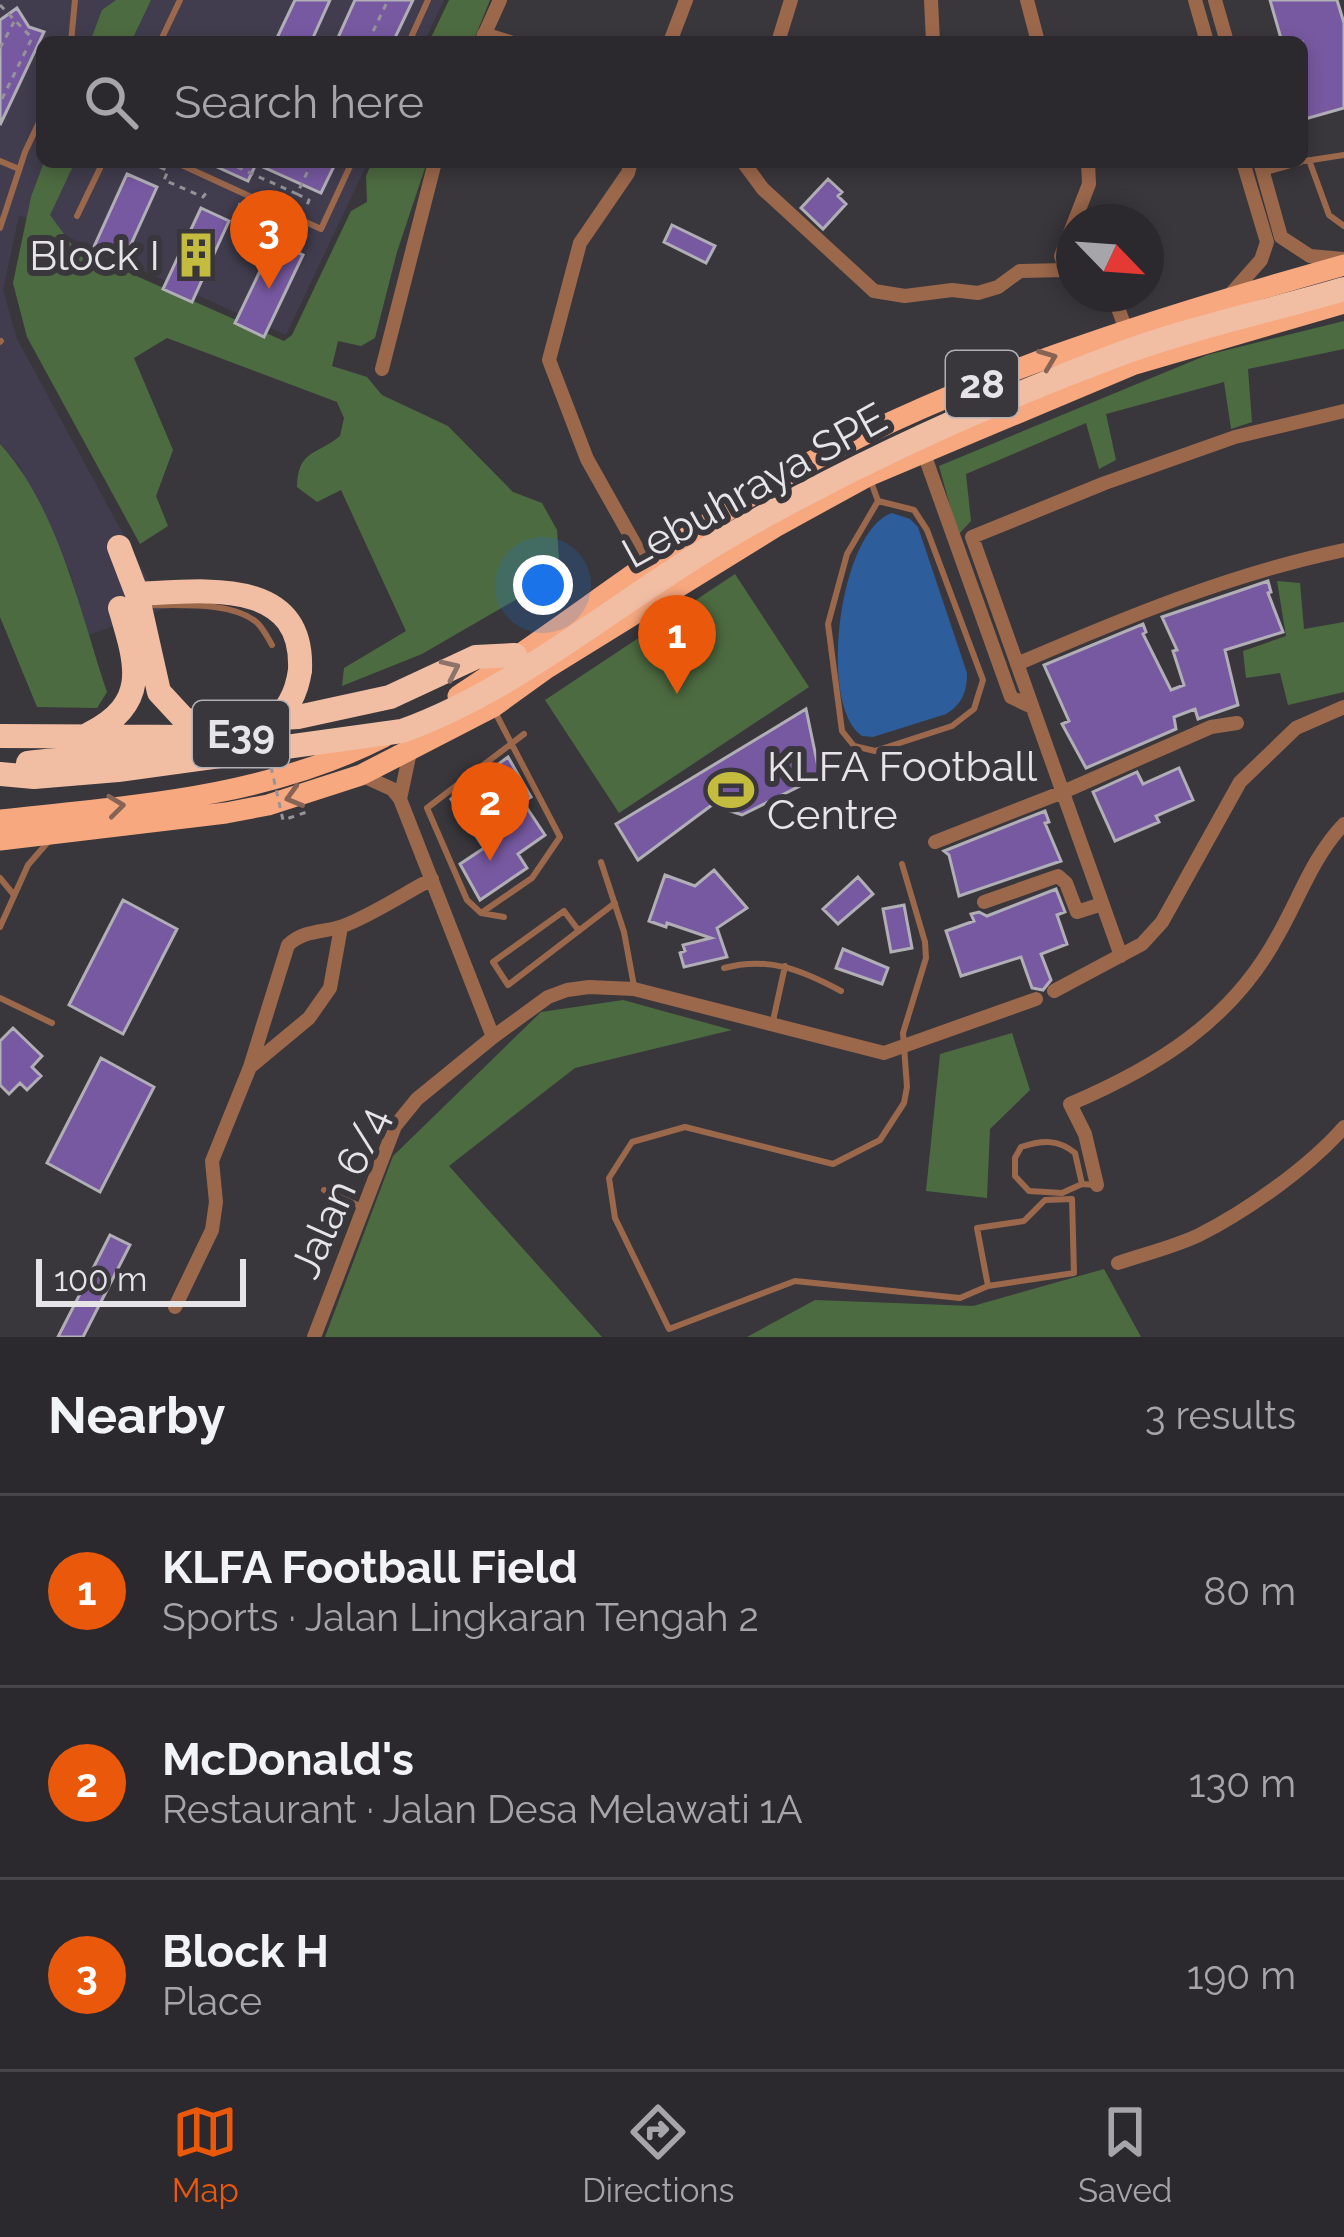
<!DOCTYPE html>
<html lang="en">
<head>
<meta charset="utf-8">
<style>
  :root { --surface:#2b292d; --page:#373539; --text:#f1f3f6; --muted:#a6a6aa; --line:#474549; --accent:#ea580c }
  body { margin:0; font-family:Raleway,sans-serif; background:var(--page); color:var(--text) }
  .compass { position:absolute; left:1056px; top:204px; width:108px; height:108px; border-radius:50%; background:var(--surface); box-shadow:0 6px 18px #0003; rotate:115deg }
  .scale { position:absolute; left:36px; bottom:30px; width:210px; box-sizing:border-box; padding-left:12px; border:6px solid #e5e4e7; border-top:0; font-size:33px; line-height:42px; white-space:nowrap; color:#e5e4e7; -webkit-text-stroke:9px #39373c; paint-order:stroke }
  .you { position:absolute; left:543px; top:585px; width:42px; height:42px; margin:-30px; border:9px solid #fff; border-radius:50%; background:#1a73e8; box-shadow:0 0 0 18px #1a73e833 }
  .badge { display:grid; place-items:center; width:78px; height:78px; border-radius:50%; background:var(--accent); color:#fff; font-size:39px; font-weight:700 }
  .pin { position:absolute; translate:-50% -99px; filter:drop-shadow(0 3px 6px #0008) }
  .pin::after { content:''; position:absolute; top:63px; width:42px; height:36px; background:inherit; clip-path:polygon(0 0,100% 0,50% 100%) }
  .list { margin:0; padding:0; list-style:none }
  h2 { display:flex; justify-content:space-between; align-items:center; height:156px; margin:0; padding:0 48px; font-size:51px }
  h2 small { font-size:39px; font-weight:400; color:var(--muted) }
  .list li { display:grid; grid-template-columns:78px 1fr auto; gap:36px; align-items:center; box-sizing:border-box; height:192px; padding:0 48px; border-top:3px solid var(--line) }
  .list b { display:block; font-size:45px; white-space:nowrap }
  .list p { margin:0; font-size:39px; white-space:nowrap; color:var(--muted) }
  .list em { font-size:39px; font-style:normal; color:var(--muted) }
  .icon { flex:none; width:66px; height:66px; fill:none; stroke:currentColor; stroke-width:2; stroke-linecap:round; stroke-linejoin:round }
  .map { position:relative; flex:none; width:1344px; height:1337px; overflow:hidden }
  .search { position:absolute; background:var(--surface); box-shadow:0 6px 18px #0003; left:36px; right:36px; top:36px; height:132px; display:flex; align-items:center; gap:30px; box-sizing:border-box; padding:0 42px; border-radius:18px; color:var(--muted); font-size:45px }
  .sheet { height:732px; background:var(--surface) }
  nav { display:flex; justify-content:space-around; align-items:center; box-sizing:border-box; height:168px; border-top:3px solid var(--line); background:var(--surface); font-size:33px; color:var(--muted) }
  nav a { display:grid; justify-items:center; gap:6px }
  nav .on { color:var(--accent) }
  .map>svg:first-child { display:block }
  .education { fill:#413d4e }
  .green { fill:#4d6b41 }
  .water { fill:#2e5d9b }
  .building { fill:#7759a1; stroke:#b1afb6; stroke-width:3 }
  .lines { fill:none; stroke-linecap:round; stroke-linejoin:round }
  .path { stroke:#969498; stroke-width:3; stroke-dasharray:6 6; stroke-linecap:butt }
  .service { stroke:#9c684c; stroke-width:6 }
  .minor { stroke:#9c684c; stroke-width:14 }
  .trunk { stroke:#f7a87e; stroke-width:21 }
  .motorway { stroke:#f1bea4; stroke-width:24 }
  .path-bridge { stroke:#969498; stroke-width:3; stroke-dasharray:6 6; stroke-linecap:butt }
  .motorway-bridge { stroke:#f1bea4; stroke-width:24 }
  .oneway { stroke:#856456 }
  .oneway2 { stroke:#8c746b }
  .labels { text-anchor:middle; stroke-width:12; stroke-linejoin:round; paint-order:stroke }
  .shield { fill:#39373c; stroke:#b1b0b4; stroke-width:3 }
  .shield-label { font-size:39px; font-weight:bold; fill:#e5e4e7 }
  .poi-label { font-size:42px; fill:#e5e4e7; stroke:#39373c; text-anchor:end }
  .street-label { font-size:42px; fill:#e5e4e7; stroke:#39373c }
</style>
</head>
<body>
<div class="map">
<svg width="1344" height="1337" viewBox="0 0 1344 1337">
  <rect width="100%" height="100%" fill="#39373c"/>
  <path class="education" d="M 0,0 L 444,0 L 424,42 L 42,42 L 42,162 L 368,162 L 286,335 L 19,215 L 3,290 L 17,339 L 164,609 L 88,635 L 70,572 L 19,465 L 0,444 Z"/>
  <path class="green" d="M 116,0 L 151,0 L 131,42 L 90,42 L 102,10 Z
    M 449,0 L 490,0 L 473,42 L 429,42 Z
    M 44,162 L 75,162 L 50,215 L 75,249 L 284,341 L 292,335 L 351,211 L 367,202 L 366,176 L 372,162 L 427,162 L 397,252 L 375,338 L 361,346 L 338,341 L 332,366 L 367,377 L 382,395 L 448,426 L 513,492 L 542,503 L 557,530 L 560,574 L 422,654 L 342,686 L 344,668 L 406,631 L 341,490 L 317,502 L 297,487 C 298,450 315,456 340,436 L 344,418 L 337,402 L 167,338 L 134,358 L 173,450 L 156,496 L 168,526 L 140,544 L 27,337 L 13,283 L 31,197 Z
    M 1344,321 L 1344,349 L 1248,369 L 1252,422 L 1231,429 L 1224,382 L 1106,414 L 1116,460 L 1099,469 L 1086,423 L 966,474 L 971,521 L 958,535 L 939,466 L 1207,355 Z
    M 0,444 C 58,507 80,612 107,692 L 97,708 L 37,707 L 0,617 Z
    M 735,574 L 809,687 L 619,813 L 545,700 Z
    M 1277,581 L 1300,583 L 1304,629 L 1344,622 L 1344,692 L 1288,705 L 1280,673 L 1246,678 L 1243,651 L 1286,636 Z
    M 623,1000 L 732,1030 L 575,1068 L 449,1166 L 602,1337 L 325,1337 L 393,1156 L 541,1012 Z
    M 1012,1033 L 1030,1090 L 990,1129 L 987,1198 L 926,1191 L 940,1054 Z
    M 1104,1269 L 1141,1337 L 747,1337 L 815,1300 L 973,1306 Z"/>
  <path class="water" d="M 892,513 L 910,519 L 918,527 L 967,673 C 967,692 962,704 946,714 L 873,737 L 862,736 C 817,706 839,530 892,513 Z"/>
  <path class="building" d="M 295,0 L 330,0 L 311,42 L 275,42 Z
    M 355,0 L 413,0 L 393,42 L 336,42 Z
    M 1270,0 L 1337,0 L 1344,23 L 1344,108 L 1305,119 L 1302,42 L 1282,42 Z
    M 17,8 L 29,27 L 44,32 L 0,125 L 0,20 Z
    M 206,162 L 336,162 L 321,193 L 256,164 L 248,181 Z
    M 127,174 L 157,187 L 123,262 L 93,249 Z
    M 828,179 L 842,192 L 838,196 L 846,204 L 823,229 L 801,208 Z
    M 201,208 L 229,221 L 192,302 L 163,289 Z
    M 672,225 L 715,246 L 706,263 L 664,242 Z
    M 274,242 L 303,255 L 264,337 L 235,323 Z
    M 1268,581 L 1271,592 L 1268,593 L 1283,632 L 1225,650 L 1238,705 L 1198,719 L 1195,709 L 1174,717 L 1176,729 L 1086,768 L 1062,724 L 1069,721 L 1044,665 L 1143,624 L 1146,632 L 1143,634 L 1171,690 L 1184,685 L 1173,651 L 1177,650 L 1162,617 Z
    M 806,709 L 820,776 L 742,815 L 712,805 L 638,860 L 616,824 Z
    M 508,757 L 531,797 L 523,802 L 545,835 L 518,854 L 527,868 L 480,900 L 460,864 L 484,848 L 451,799 Z
    M 1179,768 L 1193,800 L 1156,816 L 1159,822 L 1115,841 L 1093,792 L 1137,772 L 1143,784 Z
    M 1045,811 L 1049,822 L 1045,823 L 1061,861 L 959,896 L 949,855 L 944,851 Z
    M 714,870 L 747,908 L 717,928 L 727,957 L 684,967 L 680,953 L 685,951 L 683,945 L 711,938 L 667,923 L 666,927 L 649,921 L 665,875 L 695,886 Z
    M 858,877 L 873,894 L 838,924 L 823,909 Z
    M 1056,889 L 1065,912 L 1057,915 L 1067,944 L 1041,954 L 1051,980 L 1043,990 L 1032,988 L 1021,957 L 961,976 L 946,931 L 974,921 L 971,914 L 979,912 L 987,916 Z
    M 123,900 L 177,929 L 123,1034 L 69,1005 Z
    M 904,905 L 912,948 L 891,952 L 883,909 Z
    M 843,949 L 888,968 L 882,984 L 836,968 Z
    M 13,1028 L 42,1056 L 32,1067 L 41,1076 L 27,1090 L 20,1083 L 9,1094 L 0,1085 L 0,1041 Z
    M 101,1058 L 154,1087 L 100,1192 L 47,1163 Z
    M 110,1235 L 130,1245 L 83,1337 L 58,1337 Z"/>
  <g class="lines">
    <path class="path" d="M 0,5 L 32,38 L 0,103
      M 368,42 L 388,0
      M 0,48 L 14,22
      M 149,162 L 168,171 L 164,180 L 203,197 L 209,189
      M 226,162 L 297,194 L 312,162
      M 297,194 L 309,200 L 306,208
      M 240,203 L 237,214 L 271,231 L 276,221"/>
    <path class="service" d="M 71,42 L 75,0
      M 160,42 L 180,0
      M 409,42 L 428,0
      M 1309,160 L 1329,215 L 1344,226
      M 0,161 L 19,169
      M 1305,161 L 1344,155
      M 175,162 L 321,229 L 352,162
      M 1263,173 L 1301,162
      M 77,216 L 103,162
      M 0,228 L 25,152 L 42,116
      M 0,342 L 1,341
      M 870,479 L 878,501 L 847,554 L 828,624 L 842,731 L 854,746 L 875,751 L 952,726 L 974,709 L 983,680 L 927,530 L 914,510 L 878,501
      M 148,605 C 179,606 229,601 255,621 C 262,626 268,638 272,645
      M 601,862 L 624,932 L 634,986
      M 902,864 L 925,942 L 926,958 L 903,1033 L 907,1087 L 904,1103 L 880,1140 L 833,1164 L 685,1127 L 632,1142 L 609,1178 L 615,1218 L 669,1329 L 795,1281 L 960,1298 L 988,1286 L 1074,1273 L 1072,1199 L 1045,1200 L 1024,1221 L 977,1228 L 988,1286
      M 0,878 L 14,895
      M 484,911 L 532,878 L 560,837 L 494,710
      M 504,917 L 481,913 L 467,900 L 427,808 L 524,734
      M 0,927 L 28,865 L 48,842
      M 579,931 L 564,911 L 493,962 L 508,985 L 615,903
      M 724,968 C 768,956 802,970 841,991
      M 0,998 L 52,1023
      M 773,1021 L 785,966
      M 1082,1184 L 1075,1153 C 1058,1139 1042,1140 1021,1147 L 1015,1158 L 1015,1176 L 1029,1191 L 1062,1193 L 1082,1184 L 1096,1185
      M 324,1190 L 362,1207"/>
    <path class="minor" d="M 931,0 L 933,42
      M 1027,0 L 1038,42
      M 1195,0 L 1207,42
      M 1215,0 L 1227,42
      M 484,34 L 510,42
      M 481,42 L 500,0
      M 670,42 L 686,0
      M 778,42 L 791,0
      M 631,162 L 628,173 L 580,243 L 549,360 L 587,459 L 646,564
      M 743,162 L 763,189 L 874,291 L 905,296 L 952,290 L 978,293 L 998,287 L 1020,271 L 1066,270
      M 1260,162 L 1281,237 L 1310,256 L 1344,259
      M 1071,273 L 1066,270 L 1061,256 L 1089,184 L 1088,162
      M 1109,294 L 1114,297 L 1126,330
      M 1230,295 L 1261,260 L 1267,242 L 1243,162
      M 382,369 L 435,162
      M 923,451 L 1011,697 L 1032,707
      M 1017,664 C 1124,618 1230,574 1344,550
      M 361,775 L 392,789 L 400,799 L 493,1037
      M 400,799 L 410,752
      M 935,842 L 1063,792 L 1211,727 L 1237,723
      M 984,902 L 1058,876 L 1066,883 L 1077,912 L 1102,904
      M 1121,956 L 972,537 L 1105,483 L 1235,437 L 1344,411
      M 1054,991 L 1142,944 L 1162,922 L 1240,782 L 1296,728 L 1344,707
      M 250,1067 L 288,945 C 305,929 324,933 343,926 C 374,914 403,894 432,879
      M 1097,1185 L 1085,1134 L 1070,1104 C 1157,1067 1231,1021 1277,937 C 1299,899 1313,856 1344,824
      M 1118,1263 C 1144,1254 1174,1247 1199,1235 C 1247,1211 1309,1167 1344,1127
      M 175,1307 L 212,1230 L 216,1202 L 212,1161 L 250,1067 L 309,1018 L 330,988 L 341,927
      M 314,1337 L 395,1126 L 417,1099 L 493,1037 L 548,997 L 567,990 L 589,987 L 634,989 L 884,1053 L 1036,999"/>
    <path class="trunk" d="M 458,696 C 568,625 669,542 783,477 C 958,379 1152,319 1344,265
      M 0,820 C 130,806 265,798 384,737
      M 0,840 L 226,813 L 268,805 L 361,775 L 493,707 L 547,668 L 775,527 L 868,476 L 1132,365 L 1344,303"/>
    <path class="motorway" d="M 119,547 L 137,594 L 159,692 L 184,719 L 202,723 L 298,717 L 390,697 L 476,657 L 515,655
      M 137,594 C 203,591 304,576 300,670
      M 89,734 C 150,703 137,665 120,608
      M 0,736 L 201,737"/>
    <path class="path-bridge" d="M 271,767 L 283,820 L 310,811"/>
    <path class="motorway-bridge" d="M 28,763 C 82,756 227,750 268,725 C 287,713 297,692 300,670
      M 0,774 L 34,777 L 118,770 L 402,731 C 521,688 620,599 729,536 C 852,465 984,405 1117,355 C 1190,328 1269,311 1344,289"/>
  </g>
  <defs><path id="oneway-chevron" d="M-2-3.5L2.5 0L-2 3.5" fill="none" stroke-width="1.6" stroke-linecap="round" stroke-linejoin="round" transform="scale(3)"/></defs>
  <g class="oneway">
    <use href="#oneway-chevron" transform="translate(1048 359) rotate(-21)"/>
    <use href="#oneway-chevron" transform="translate(294 797) rotate(164)"/>
    <use href="#oneway-chevron" transform="translate(116 806) rotate(-7)"/>
  </g>
  <use class="oneway2" href="#oneway-chevron" transform="translate(451 669) rotate(-25)"/>
  <defs>
    <g id="building-bare" transform="scale(3.6)"><path d="M-4-6H4V6H1V3H-1V6H-4ZM-2.5-4.3h1.7v1.8h-1.7ZM.8-4.3h1.7v1.8H.8ZM-2.5-1h1.7V.8h-1.7ZM.8-1h1.7V.8H.8Z" fill="#c4bc3e" stroke="#39373c" stroke-width="2.5" paint-order="stroke"/></g>
    <g id="stadium-bare" transform="scale(3.6)"><path d="M0-5a6.5 5 0 1 0 0 10a6.5 5 0 1 0 0-10ZM-3.5-1.8h7v3.6h-7Z" fill="#c4bc3e" stroke="#39373c" stroke-width="2.5" paint-order="stroke"/></g>
  </defs>
  <g fill-rule="evenodd">
    <use href="#building-bare" x="196" y="255"/>
    <use href="#stadium-bare" x="731" y="790"/>
  </g>
  <g class="labels">
    <g class="shield">
      <rect x="946" y="351" width="72" height="66" rx="9"/>
      <rect x="193" y="701" width="96" height="66" rx="9"/>
    </g>
    <g class="shield-label">
      <text x="982" y="398">28</text>
      <text x="241" y="748">E39</text>
    </g>
    <g class="poi-label">
      <text x="160" y="270">Block I</text>
      <text x="767" y="781" text-anchor="start">KLFA Football<tspan x="767" dy="48">Centre</tspan></text>
    </g>
    <g class="street-label">
      <text transform="translate(754 485) rotate(-29)" y="15">Lebuhraya SPE</text>
      <text transform="translate(339 1192) rotate(-66)" y="15">Jalan 6/4</text>
    </g>
  </g>
</svg>
<svg class="compass" viewBox="-18 -18 36 36"><path d="M0-13l5 13h-10z" fill="#e53935"/><path d="M0 13l5-13h-10z" fill="#a6a6aa"/></svg>
<div class="scale">100 m</div>
<div class="you"></div>
<div class="pin badge" style="left:677px;top:694px">1</div>
<div class="pin badge" style="left:490px;top:861px">2</div>
<div class="pin badge" style="left:269px;top:289px">3</div>
<div class="search"><svg class="icon" aria-label="search" viewBox="0 0 24 24"><circle cx="10" cy="10" r="6"/><path d="M15 15l6 6"/></svg>Search here</div>
</div>
<section class="sheet">
<h2>Nearby<small>3 results</small></h2>
<ul class="list">
<li><span class="badge">1</span><div><b>KLFA Football Field</b><p>Sports · Jalan Lingkaran Tengah 2</p></div><em>80 m</em></li>
<li><span class="badge">2</span><div><b>McDonald's</b><p>Restaurant · Jalan Desa Melawati 1A</p></div><em>130 m</em></li>
<li><span class="badge">3</span><div><b>Block H</b><p>Place</p></div><em>190 m</em></li>
</ul>
</section>
<nav>
<a class="on"><svg class="icon" aria-label="map" viewBox="0 0 24 24"><path d="M3 6l6-2 6 2 6-2v14l-6 2-6-2-6 2zM9 4v14M15 6v14"/></svg>Map</a>
<a><svg class="icon" aria-label="directions" viewBox="0 0 24 24"><path d="M12 3l9 9-9 9-9-9zM9 14v-3h6M13 9l2 2-2 2"/></svg>Directions</a>
<a><svg class="icon" aria-label="saved" viewBox="0 0 24 24"><path d="M7 4h10v16l-5-4-5 4z"/></svg>Saved</a>
</nav>
</body>
</html>
